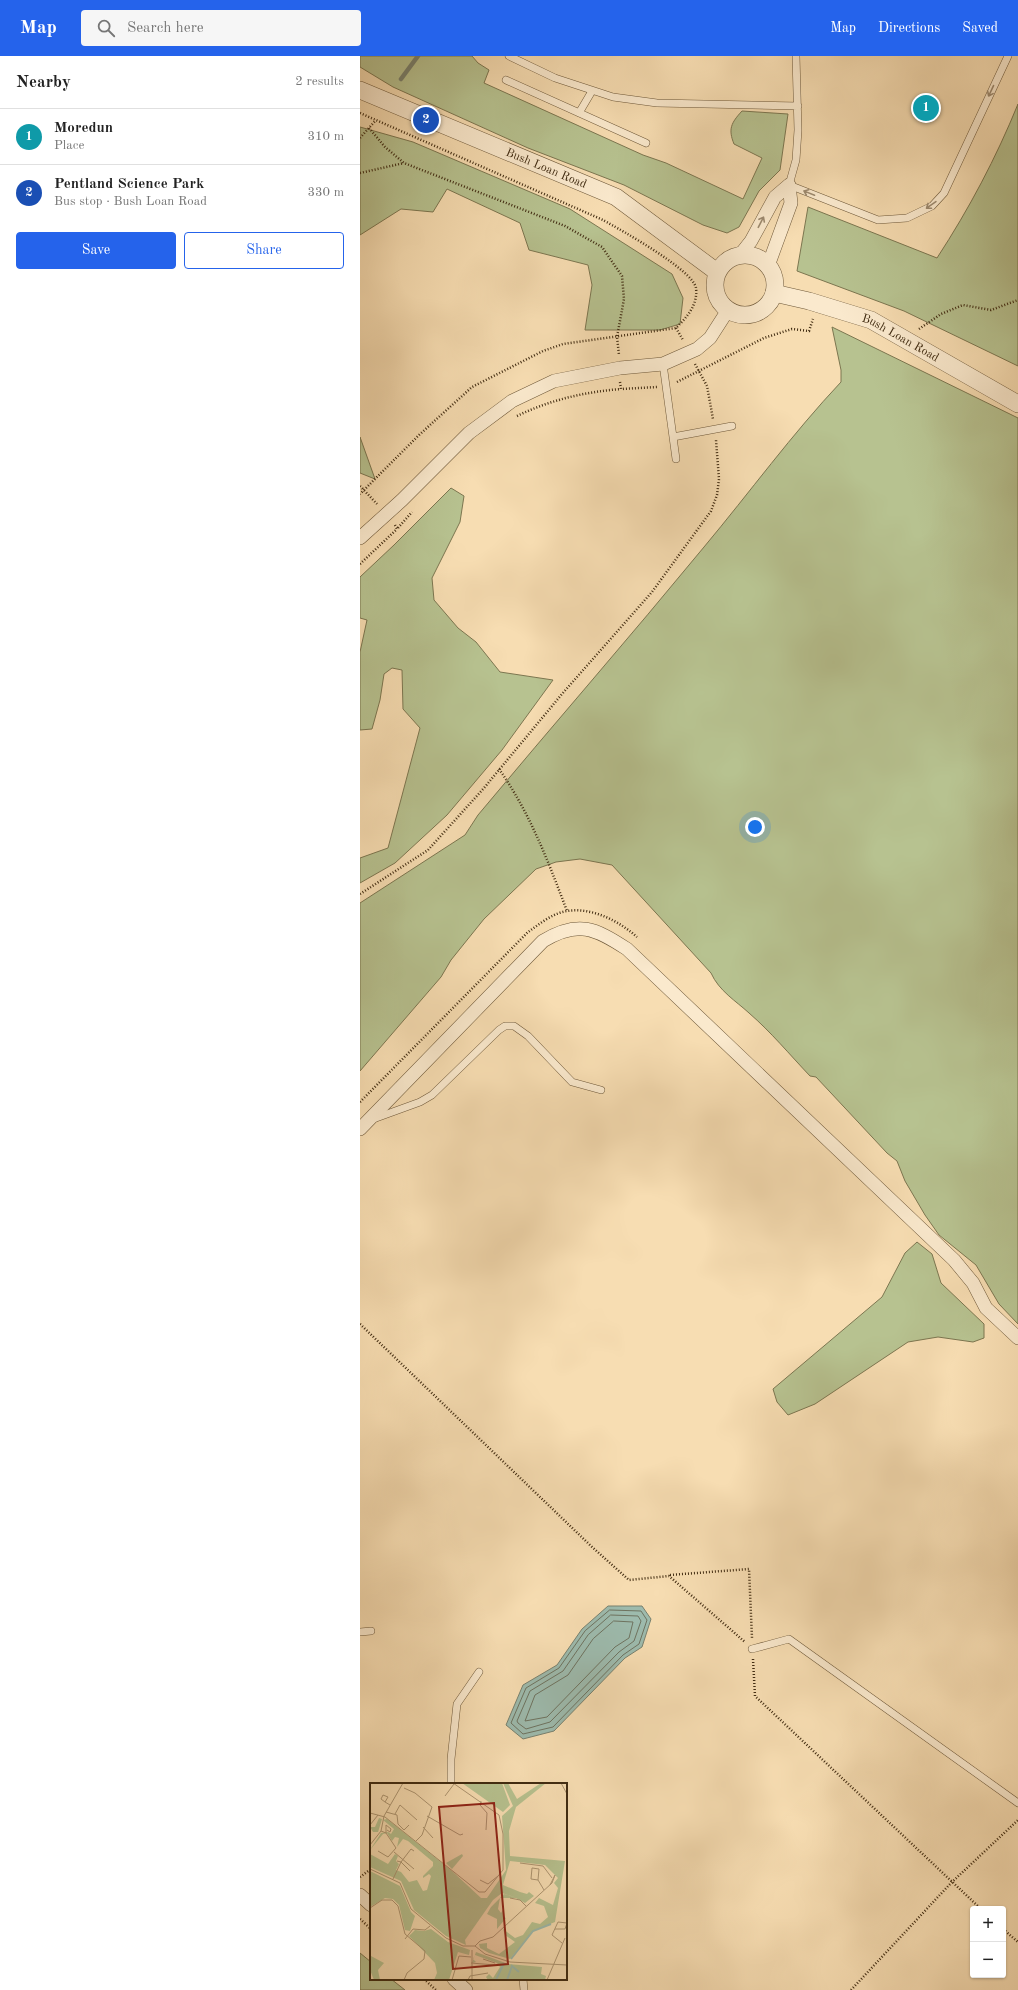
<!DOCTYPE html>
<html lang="en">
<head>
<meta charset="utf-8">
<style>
  :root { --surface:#fff; --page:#f6f6f6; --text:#222; --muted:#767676; --line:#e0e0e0; --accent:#2563eb }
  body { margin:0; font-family:"Old Standard TT",serif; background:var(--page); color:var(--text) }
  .controls { position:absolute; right:12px; bottom:12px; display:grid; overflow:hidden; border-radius:4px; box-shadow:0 1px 3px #0004 }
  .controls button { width:36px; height:36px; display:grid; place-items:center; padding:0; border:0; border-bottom:1px solid var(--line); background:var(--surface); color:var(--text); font:20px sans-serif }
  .you { position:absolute; left:395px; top:771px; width:14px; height:14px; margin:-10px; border:3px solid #fff; border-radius:50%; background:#1a73e8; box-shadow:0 0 0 6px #1a73e833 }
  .badge { display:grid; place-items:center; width:26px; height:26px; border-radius:50%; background:var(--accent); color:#fff; font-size:13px; font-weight:700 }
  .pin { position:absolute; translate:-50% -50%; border:2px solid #fff; box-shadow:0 1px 4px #0006 }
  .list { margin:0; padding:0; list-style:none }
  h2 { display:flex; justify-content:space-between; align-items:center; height:52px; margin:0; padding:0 16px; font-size:17px }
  h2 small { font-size:13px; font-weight:400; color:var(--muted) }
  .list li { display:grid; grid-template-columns:26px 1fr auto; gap:12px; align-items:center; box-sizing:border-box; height:56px; padding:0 16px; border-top:1px solid var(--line) }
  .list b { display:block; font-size:15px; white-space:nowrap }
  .list p { margin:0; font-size:13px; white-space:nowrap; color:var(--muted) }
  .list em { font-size:13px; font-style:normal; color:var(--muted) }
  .actions { display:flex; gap:8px; padding:12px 16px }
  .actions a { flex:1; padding:9px 0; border:1px solid var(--accent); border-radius:4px; text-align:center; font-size:14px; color:var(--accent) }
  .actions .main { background:var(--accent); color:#fff }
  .icon { flex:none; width:22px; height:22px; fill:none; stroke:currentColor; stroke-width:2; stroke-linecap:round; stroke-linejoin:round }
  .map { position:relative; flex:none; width:658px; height:1934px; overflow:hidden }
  header { display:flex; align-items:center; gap:24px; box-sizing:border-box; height:56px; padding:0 20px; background:var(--accent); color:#fff }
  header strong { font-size:19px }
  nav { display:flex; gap:22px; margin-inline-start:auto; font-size:14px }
  .search { width:280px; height:36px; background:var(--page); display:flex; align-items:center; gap:10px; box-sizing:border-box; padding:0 14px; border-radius:4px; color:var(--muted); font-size:15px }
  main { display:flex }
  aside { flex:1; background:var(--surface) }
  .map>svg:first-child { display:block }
  .green { fill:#b7c290; stroke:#7c7650 }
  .water { fill:#9dbbae; stroke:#78816f }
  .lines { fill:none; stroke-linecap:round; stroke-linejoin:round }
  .shore { stroke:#6e7360; stroke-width:1 }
  .stream { stroke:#78816f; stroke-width:4.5 }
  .service-casing { stroke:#6e5839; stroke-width:8 }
  .minor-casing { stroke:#6e5839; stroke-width:14 }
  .tertiary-casing { stroke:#6e5839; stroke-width:18 }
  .path { stroke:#402b11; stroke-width:2.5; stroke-dasharray:1 2; stroke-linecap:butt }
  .service { stroke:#fae9cd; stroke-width:7 }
  .minor { stroke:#fae9cd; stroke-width:13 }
  .tertiary { stroke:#fae9cd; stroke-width:17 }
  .oneway { stroke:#9d8a6f }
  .labels { text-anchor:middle; stroke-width:3.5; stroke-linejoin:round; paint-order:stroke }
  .street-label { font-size:12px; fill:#402b11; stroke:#fae9cd }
  .inset-river { fill:none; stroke:#9dbbae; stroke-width:2 }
  .inset-road { fill:none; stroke:#ae9672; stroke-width:1 }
  .view { fill:#8f2418; fill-opacity:0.15; stroke:#8f2418; stroke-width:2 }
  .inset-edge { fill:none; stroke:#402b11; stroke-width:2 }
</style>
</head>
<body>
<header>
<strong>Map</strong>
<div class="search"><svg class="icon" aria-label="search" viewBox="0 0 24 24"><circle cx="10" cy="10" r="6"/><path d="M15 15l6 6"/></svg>Search here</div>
<nav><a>Map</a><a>Directions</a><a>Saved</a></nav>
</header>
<main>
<aside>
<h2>Nearby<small>2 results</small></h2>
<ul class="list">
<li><span class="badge" style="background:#0f9aa8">1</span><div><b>Moredun</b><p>Place</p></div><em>310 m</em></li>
<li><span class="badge" style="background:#1a4fb4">2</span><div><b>Pentland Science Park</b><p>Bus stop · Bush Loan Road</p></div><em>330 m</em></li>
</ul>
<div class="actions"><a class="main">Save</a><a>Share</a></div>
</aside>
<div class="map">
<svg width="658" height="1934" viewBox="0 0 658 1934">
  <rect width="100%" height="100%" fill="#f7ddb2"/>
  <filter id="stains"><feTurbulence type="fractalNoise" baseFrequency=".005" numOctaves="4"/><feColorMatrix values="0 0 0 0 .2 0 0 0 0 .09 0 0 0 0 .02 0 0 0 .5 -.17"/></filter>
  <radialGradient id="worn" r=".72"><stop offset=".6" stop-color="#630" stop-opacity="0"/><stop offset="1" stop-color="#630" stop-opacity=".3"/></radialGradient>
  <path class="green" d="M 0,0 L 112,0 L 118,7 L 129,14 L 124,27 L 283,99 L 306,107 L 383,143 L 402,102 L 374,88 C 368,73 371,67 382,55 L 428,58 L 420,114 L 399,135 L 379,171 L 367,177 L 343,169 L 264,129 L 168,92 L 33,31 L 0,11 Z
    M 658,48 L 658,310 L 544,255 L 437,215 L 448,151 L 577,202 C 609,153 636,102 658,48 Z
    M 0,71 L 53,86 L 210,153 L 312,218 L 323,242 L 320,268 L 300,274 L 225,274 L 232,229 L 228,209 L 169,194 L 160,167 L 87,133 L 73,156 L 41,153 L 0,179 Z
    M 472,271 L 658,362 L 658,1268 L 639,1248 L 616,1209 L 579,1179 L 565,1159 L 545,1125 L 537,1105 L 527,1097 L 456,1021 L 450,1020 C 430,999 411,976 389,957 C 376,945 359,935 351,917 L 252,809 L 220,803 L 196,806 L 176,813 L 124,863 L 91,904 L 81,921 L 0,1015 L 0,847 L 105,779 L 118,759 C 193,669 270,581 344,491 C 390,436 432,378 481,326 L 481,314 Z
    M 0,381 L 15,423 L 0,417 Z
    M 91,432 L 104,440 L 100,466 L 72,522 L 74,544 L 98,572 L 116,586 L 140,616 L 193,624 L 142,694 L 87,759 L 35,807 L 0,827 L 0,802 L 28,792 L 60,672 L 43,653 L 42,614 L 32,612 L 24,618 L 20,644 L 12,673 L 0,674 L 0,596 L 7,564 L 0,562 L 0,521 L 34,489 Z
    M 557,1186 L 572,1198 L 581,1227 L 624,1268 L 624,1282 L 613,1286 L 578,1281 L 548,1286 L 455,1348 L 428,1359 L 417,1346 L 413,1333 L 522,1241 L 545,1197 Z
    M 0,1897 L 11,1906 L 11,1923 L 31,1923 L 45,1934 L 0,1934 Z"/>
  <path class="water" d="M 248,1550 L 282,1550 L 291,1563 L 282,1591 L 265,1602 L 194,1675 L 163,1683 L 146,1669 L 163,1629 L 197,1609 L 222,1573 Z"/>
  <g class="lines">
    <path class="shore" d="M 250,1554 L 281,1555 L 287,1564 L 279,1588 L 263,1599 L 193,1671 L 163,1678 L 151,1667 L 166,1632 L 199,1612 L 225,1575 Z
      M 251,1559 L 278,1560 L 281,1565 L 274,1585 L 259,1596 L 190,1666 L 166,1673 L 158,1667 L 157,1665 L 170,1635 L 203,1615 L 228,1579 Z
      M 254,1565 L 273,1566 L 269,1582 L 255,1591 L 187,1661 L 165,1665 L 175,1639 L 208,1619 L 233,1583 Z"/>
    <path class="stream" d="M 41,23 L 58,0"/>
    <g class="service-casing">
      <path id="service" d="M 149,0 L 195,22 L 253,41 L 297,47 L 438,50
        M 436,0 L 438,74 L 436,104 L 429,129 L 518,164 L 547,162 L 572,150 L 584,137 L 648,0
        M 146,24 L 286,87
        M 219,57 L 232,35
        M 303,308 L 316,403
        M 313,381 L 372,370
        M 16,1062 L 60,1046 L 72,1039 L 139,974 L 145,970 L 154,970 L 168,980 L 212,1026 L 241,1034
        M 0,1576 L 11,1575
        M 392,1593 L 429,1583 L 658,1747
        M 91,1728 L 91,1703 L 97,1648 L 119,1616
        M 163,1923 L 164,1934"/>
    </g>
    <g class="minor-casing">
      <path id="minor" d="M 380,199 L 391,185 L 415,141 L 429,129
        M 408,210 L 431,147 L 429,129
        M 0,482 L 42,444 L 109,377 L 152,345 L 194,325 L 260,312 L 303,308 L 337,293 L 350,282 L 368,254
        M 0,1073 L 183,885 C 218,864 235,872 267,893 L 594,1204 L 613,1227 L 626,1252 L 658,1282
        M 0,1839 L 11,1849
        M 94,1923 L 106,1934"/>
    </g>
    <g class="tertiary-casing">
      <g id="tertiary">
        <path id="s1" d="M 0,34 L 256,141 L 357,216"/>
        <circle cx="385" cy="229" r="30"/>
        <path id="s2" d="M 414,237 L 449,245 L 511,264 L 658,348"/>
      </g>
    </g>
    <path class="path" d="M 0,57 L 243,164 C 261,174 333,214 336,232 C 338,249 327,261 316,272 L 203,288 L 183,295 L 112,331 L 59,379 L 0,438
      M 9,72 L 25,91 L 44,107 L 205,170 L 242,191 L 262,220 L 264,243 L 257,281 L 259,299
      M 0,82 L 16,64
      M 0,117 L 44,107
      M 316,272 L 323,284
      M 559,273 L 581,258 L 603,249 L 631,254 L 658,244
      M 335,308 L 347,330 L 353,363
      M 260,326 L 261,333 L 297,331
      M 317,326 L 404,282 L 432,273 L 449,275 L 453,263
      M 157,360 C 190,344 224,336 261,333
      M 0,430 L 17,448
      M 35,469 L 37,473 L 52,456
      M 0,508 L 37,473
      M 139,713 C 170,757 188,805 207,855
      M 0,838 L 68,794 L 124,732 L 202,638 L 292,536 L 351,455 L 357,439 L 359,423 L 356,384
      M 0,1046 L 167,877 C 179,868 193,857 207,855 C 232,851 259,865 277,881
      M 0,1268 L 231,1490 L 269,1524 L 309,1520 L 385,1586
      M 310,1519 L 389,1513 L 392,1582
      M 393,1603 L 395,1640 L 621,1853
      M 0,1821 L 11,1813
      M 0,1863 L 11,1873
      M 643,1873 L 658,1886
      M 64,1923 L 76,1934
      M 491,1934 L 591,1827 L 658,1764"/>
    <use href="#service" class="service"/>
    <use href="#minor" class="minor"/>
    <use href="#tertiary" class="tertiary"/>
  </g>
  <defs><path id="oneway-shaft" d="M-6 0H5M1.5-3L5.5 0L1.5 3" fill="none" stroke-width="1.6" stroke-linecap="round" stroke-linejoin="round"/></defs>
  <g class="oneway">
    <use href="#oneway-shaft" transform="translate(631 35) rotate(115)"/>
    <use href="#oneway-shaft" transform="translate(449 137) rotate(-158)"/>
    <use href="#oneway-shaft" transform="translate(571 149) rotate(145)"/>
    <use href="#oneway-shaft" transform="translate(401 166) rotate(-63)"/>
  </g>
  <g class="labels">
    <g class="street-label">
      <text dy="4" stroke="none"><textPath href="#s1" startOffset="202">Bush Loan Road</textPath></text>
      <text dy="4" stroke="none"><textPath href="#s2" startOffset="135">Bush Loan Road</textPath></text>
    </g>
  </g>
  <g transform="translate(10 1727)">
    <rect width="197" height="197" fill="#f7ddb2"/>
    <path d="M 92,0 L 132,0 L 140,22 L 133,29 ZM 133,0 L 138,0 L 147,16 L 171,0 L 176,0 L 146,24 L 139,48 L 140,73 L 195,78 L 185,139 L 163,148 L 140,176 L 119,170 L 110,165 L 109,161 L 117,160 L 117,165 L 129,171 L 145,159 L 135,152 L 133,146 L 145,155 L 153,152 L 162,139 L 170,141 L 178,134 L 174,123 L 165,120 L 169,115 L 183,122 L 188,105 L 184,100 L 188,95 L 175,82 L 140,78 L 133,102 L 150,109 L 157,111 L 159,109 L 164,113 L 155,120 L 146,115 L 130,115 L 128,126 L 131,130 L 134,125 L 133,134 L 136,135 L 127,146 L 127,136 L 117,131 L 121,124 L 134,111 L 147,115 L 132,110 L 123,117 L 95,157 L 96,162 L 76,153 L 44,127 L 31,98 L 0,84 L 0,71 L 18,81 L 25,71 L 28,73 L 26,78 L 29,81 L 26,87 L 31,89 L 39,99 L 47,97 L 53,108 L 57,107 L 61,93 L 59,91 L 53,95 L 53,93 L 63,83 L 63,79 L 38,58 L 33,56 L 27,64 L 29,55 L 25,54 L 22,58 L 17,50 L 13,51 L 0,67 L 11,50 L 18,49 L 21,51 L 24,46 L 13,37 L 17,36 L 81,87 L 111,115 L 117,115 L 136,87 L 132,33 L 143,23 ZM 9,35 L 12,36 L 9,46 L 8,49 L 3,49 L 0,44 L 5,44 ZM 92,71 L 93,73 L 82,86 L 76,80 ZM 0,88 L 30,103 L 41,129 L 45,133 L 40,148 L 35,147 L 29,122 L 23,116 L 15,115 L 0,124 ZM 61,146 L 78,159 L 100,167 L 99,172 L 88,169 L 79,197 L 64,197 L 67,190 L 65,180 L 39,153 L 45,147 L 54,148 ZM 106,169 L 138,181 L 172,184 L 171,191 L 176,193 L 175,197 L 118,197 L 116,194 L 119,191 L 123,195 L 130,184 L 127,180 L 105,172 L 103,176 L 106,179 L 102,180 ZM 1,173 L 14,180 L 8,187 L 10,197 L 4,197 L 0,187 Z" fill="#b7c290"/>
    <path class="inset-river" d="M 141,176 L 163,148 L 181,141M 126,197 L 134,180M 137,197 L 142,183 L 149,189"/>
    <path class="inset-road" d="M 191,0 L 197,11M 34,5 L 45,10 L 62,24 L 52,52 L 46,58M 75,13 L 84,1M 111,18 L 110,22 L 117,30 L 116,47M 15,19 L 18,14 L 13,12 L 11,16 L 15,19 L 20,22M 16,29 L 27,32 L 28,41 L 34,47 L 39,42M 0,30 L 15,34 L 109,109 L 115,109 L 133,87 L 133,51 L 129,32 L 83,0M 25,31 L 30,22 L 47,37M 57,33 L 90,52 L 93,51M 0,42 L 8,32M 53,44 L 63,55M 16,50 L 16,42 L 21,46 L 20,49 L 17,47M 0,62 L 11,48 L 14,33 L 33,0M 8,68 L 18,74 L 26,65 L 16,50 L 11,48M 24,69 L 44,86M 150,80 L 173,83 L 182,95M 0,86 L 30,100 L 41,126 L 76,155 L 93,163 L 105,163 L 115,171 L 140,179 L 197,182M 40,88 L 31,79 L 41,66 L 44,68M 23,96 L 31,79 L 27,78M 110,97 L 118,101 L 128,93M 168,97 L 161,96 L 162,85 L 169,86 L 168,97 L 174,107M 140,115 L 150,117 L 156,123M 0,125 L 12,117 L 22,117 L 28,123 L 35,151 L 55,168 L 54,176 L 37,190 L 34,197M 185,146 L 195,146 L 197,140M 35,156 L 43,146 L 55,147 L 60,143M 192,160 L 182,152 L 188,139 L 197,140M 105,163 L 110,158 L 123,154 L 182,100 L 185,92 L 180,102M 113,176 L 125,180M 101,180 L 125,182M 82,197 L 89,173 L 101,174M 98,197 L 100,193 L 118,190M 102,197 L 102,167M 177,197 L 195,155"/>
    <path class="view" d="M 124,20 L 138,181 L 83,186 L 69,24 Z"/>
    <rect width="197" height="197" class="inset-edge"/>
  </g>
  <rect width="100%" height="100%" filter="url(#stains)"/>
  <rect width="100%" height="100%" fill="url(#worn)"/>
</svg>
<div class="controls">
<button>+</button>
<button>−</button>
</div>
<div class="you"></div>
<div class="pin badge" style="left:566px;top:52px;background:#0f9aa8">1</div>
<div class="pin badge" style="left:66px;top:64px;background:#1a4fb4">2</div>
</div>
</main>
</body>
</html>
